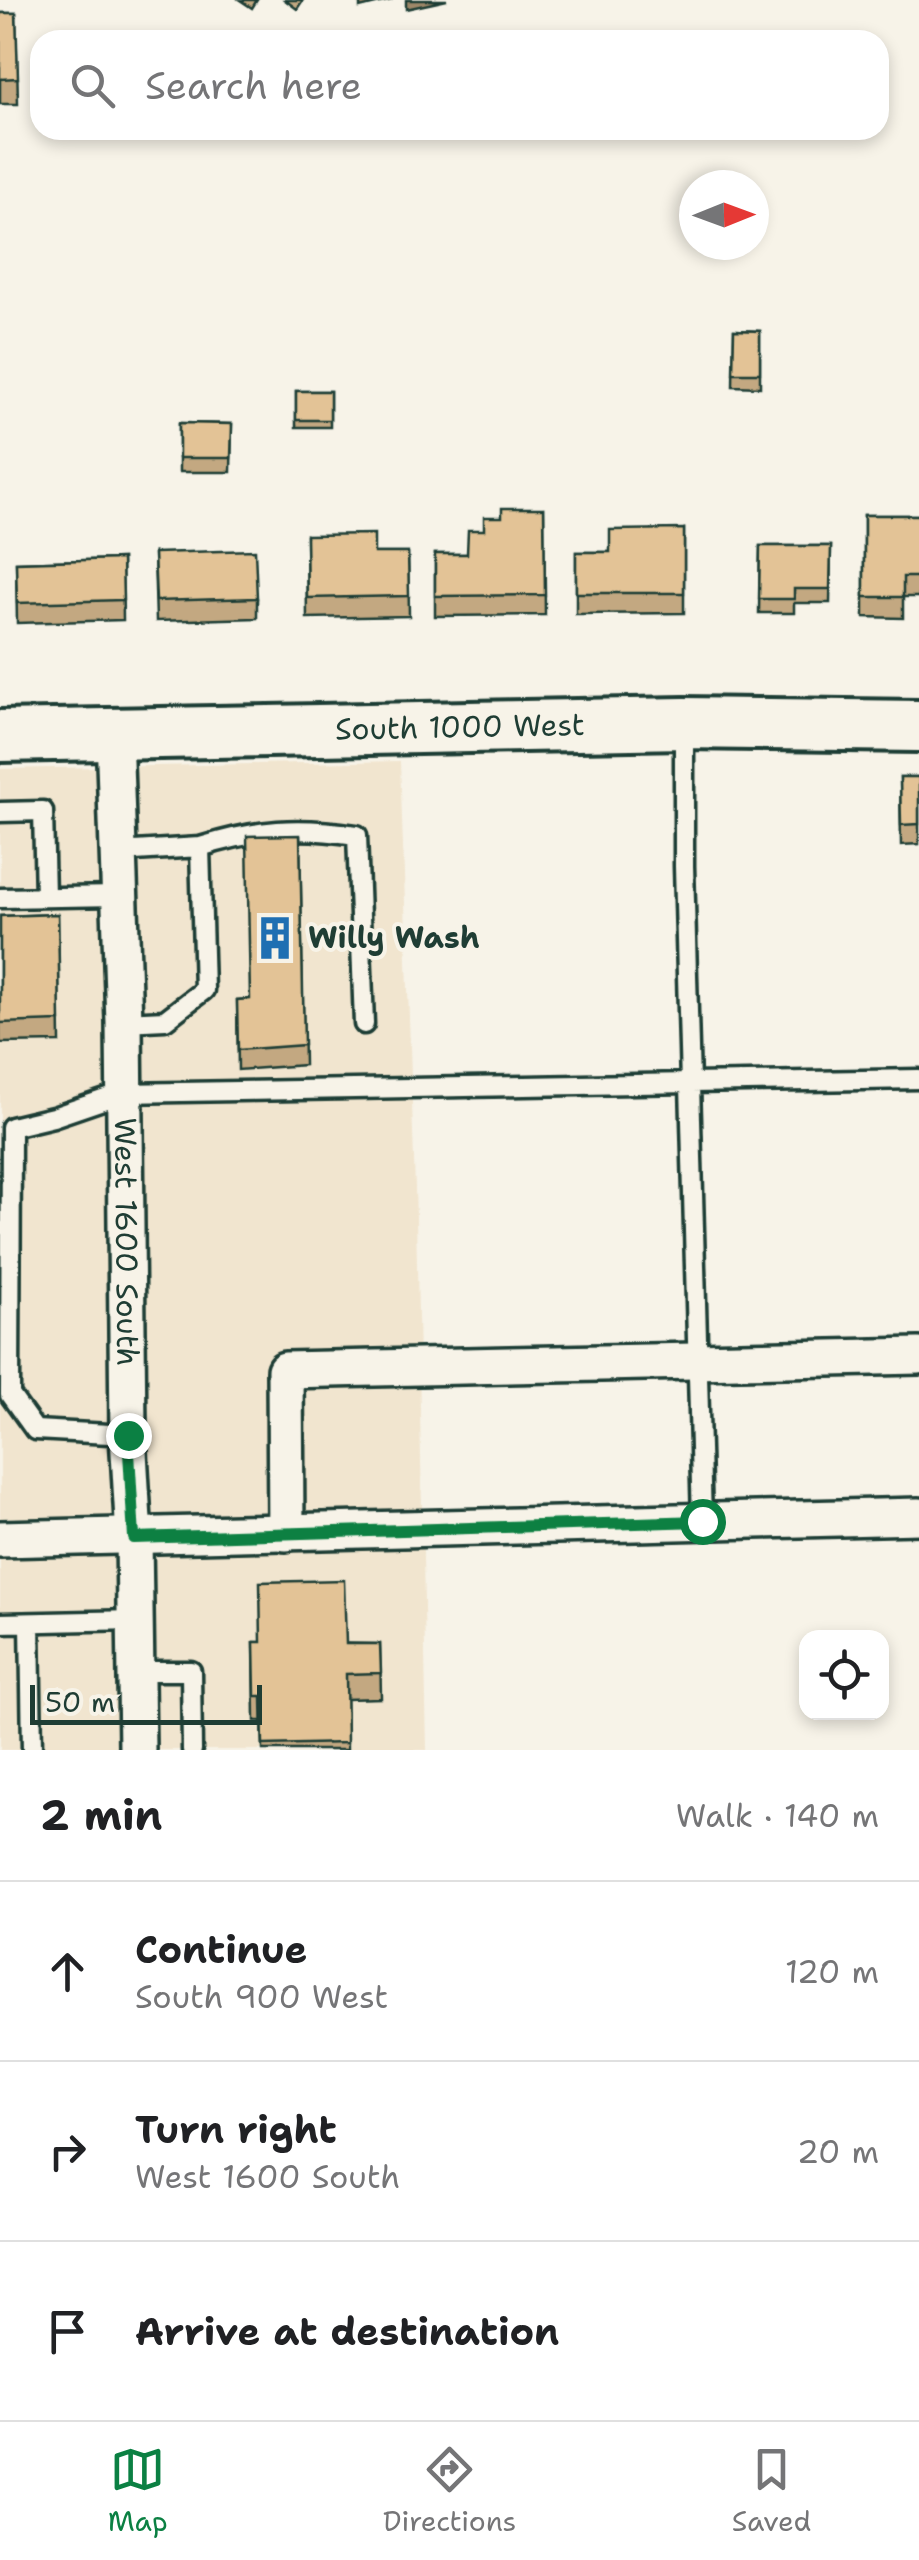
<!DOCTYPE html>
<html lang="en">
<head>
<meta charset="utf-8">
<style>
  :root { --surface:#fff; --page:#f6f6f6; --text:#202124; --muted:#757577; --line:#e0e0e0; --accent:#0b8043 }
  body { margin:0; font-family:"Shantell Sans",sans-serif; background:var(--page); color:var(--text) }
  .controls { position:absolute; right:30px; bottom:30px; display:grid; overflow:hidden; border-radius:20px; box-shadow:0 5px 15px #0003 }
  .controls button { width:90px; height:90px; display:grid; place-items:center; padding:0; border:0; border-bottom:2px solid var(--line); background:var(--surface); color:var(--text); font:50px sans-serif }
  .compass { position:absolute; left:679px; top:170px; width:90px; height:90px; border-radius:50%; background:var(--surface); box-shadow:0 5px 15px #0003; rotate:89deg }
  .scale { position:absolute; left:30px; bottom:25px; width:232px; box-sizing:border-box; padding-left:10px; border:5px solid #1f3d34; border-top:0; font-size:28px; line-height:35px; white-space:nowrap; color:#1f3d34; -webkit-text-stroke:8px #f7f3e8; paint-order:stroke }
  .stop { position:absolute; width:30px; height:30px; margin:-22px; border:8px solid #0b8043; border-radius:50%; background:#fff }
  .stop.end { background:#0b8043; border-color:#fff; box-shadow:0 2px 10px #0008 }
  .list { margin:0; padding:0; list-style:none }
  h2 { display:flex; justify-content:space-between; align-items:center; height:130px; margin:0; padding:0 40px; font-size:42px }
  h2 small { font-size:32px; font-weight:400; color:var(--muted) }
  .list li { display:grid; grid-template-columns:65px 1fr auto; gap:30px; align-items:center; box-sizing:border-box; height:180px; padding:0 40px; border-top:2px solid var(--line) }
  .list b { display:block; font-size:38px; white-space:nowrap }
  .list p { margin:0; font-size:32px; white-space:nowrap; color:var(--muted) }
  .list em { font-size:32px; font-style:normal; color:var(--muted) }
  .icon { flex:none; width:55px; height:55px; fill:none; stroke:currentColor; stroke-width:2; stroke-linecap:round; stroke-linejoin:round }
  .map { position:relative; flex:none; width:919px; height:1750px; overflow:hidden }
  .search { position:absolute; background:var(--surface); box-shadow:0 5px 15px #0003; left:30px; right:30px; top:30px; height:110px; display:flex; align-items:center; gap:25px; box-sizing:border-box; padding:0 35px; border-radius:30px; color:var(--muted); font-size:38px }
  .sheet { height:670px; background:var(--surface) }
  nav { display:flex; justify-content:space-around; align-items:center; box-sizing:border-box; height:140px; border-top:2px solid var(--line); background:var(--surface); font-size:28px; color:var(--muted) }
  nav a { display:grid; justify-items:center; gap:5px }
  nav .on { color:var(--accent) }
  .map>svg:first-child { display:block }
  .built { fill:#f1e5cf }
  .lines { fill:none; stroke-linecap:round; stroke-linejoin:round }
  .service-casing { stroke:#1f3d34; stroke-width:25 }
  .minor-casing { stroke:#1f3d34; stroke-width:42 }
  .secondary-casing { stroke:#1f3d34; stroke-width:58 }
  .service { stroke:#f7f3e8; stroke-width:18 }
  .minor { stroke:#f7f3e8; stroke-width:35 }
  .secondary { stroke:#f7f3e8; stroke-width:50 }
  .wall { fill:#c3a881; stroke:#1f3d34; stroke-width:2.5 }
  .shaded-wall { fill:#9f8869; stroke:#1f3d34; stroke-width:2.5 }
  .building { fill:#e3c396; stroke:#1f3d34; stroke-width:2.5 }
  .route { stroke:#0b8043; stroke-width:12 }
  .labels { text-anchor:middle; stroke-width:8; stroke-linejoin:round; paint-order:stroke }
  .street-label { font-size:30px; fill:#1f3d34; stroke:#f7f3e8 }
  .poi-label { font-size:30px; font-weight:bold; fill:#1f3d34; stroke:#f7f3e8; text-anchor:start }
</style>
</head>
<body>
<div class="map">
<svg width="919" height="1750" viewBox="0 0 919 1750">
  <rect width="100%" height="100%" fill="#f7f3e8"/>
  <filter id="ink" filterUnits="userSpaceOnUse"><feTurbulence type="fractalNoise" baseFrequency=".01" numOctaves="2"/><feDisplacementMap in="SourceGraphic" scale="20" xChannelSelector="R" yChannelSelector="G"/><feConvolveMatrix kernelMatrix="1 2 1 2 8 2 1 2 1" color-interpolation-filters="sRGB"/></filter>
  <g filter="url(#ink)">
    <path class="built" d="M 400,761 L 416,1217 L 427,1750 L 0,1750 L 0,769 Z"/>
    <g class="lines">
      <g class="service-casing">
        <path id="service" d="M 684,724 L 684,866 L 702,1521
          M 0,812 L 43,811 L 45,897
          M 118,852 L 200,847
          M 0,898 L 119,896
          M 124,1022 L 165,1020 L 204,990 L 200,847 C 258,829 297,826 357,835 L 364,1024
          M 128,1435 L 35,1430 L 10,1395 L 11,1127 L 53,1117 L 123,1093 L 919,1079
          M 0,1623 L 136,1620
          M 30,1623 L 32,1750
          M 136,1671 L 191,1671 L 192,1750"/>
      </g>
      <g class="minor-casing">
        <g id="minor">
          <path id="s1" d="M 114,734 L 124,1022 L 128,1435 L 134,1538 L 137,1750"/>
          <path d="M 286,1533 L 285,1370 L 919,1356"/>
          <path d="M 0,1539 L 919,1516"/>
        </g>
      </g>
      <g class="secondary-casing">
        <g id="secondary">
          <path id="s2" d="M 0,736 L 684,723 L 919,726"/>
        </g>
      </g>
      <use href="#service" class="service"/>
      <use href="#minor" class="minor"/>
      <use href="#secondary" class="secondary"/>
    </g>
    <path class="wall" d="M 240,0 L 257,0 L 252,8 Z
      M 285,0 L 303,0 L 297,9 Z
      M 0,13 L 16,13 L 18,104 L 0,104 Z
      M 734,330 L 760,331 L 760,387 L 733,386 Z
      M 296,391 L 330,391 L 330,427 L 296,427 Z
      M 179,423 L 232,424 L 231,472 L 179,472 Z
      M 544,508 L 545,615 L 435,616 L 435,554 L 467,554 L 484,530 L 502,517 Z
      M 864,515 L 919,515 L 919,597 L 903,597 L 903,618 L 864,617 Z
      M 684,529 L 684,613 L 576,614 L 576,552 L 610,552 Z
      M 306,535 L 374,553 L 408,553 L 409,616 L 307,618 Z
      M 760,546 L 831,546 L 830,603 L 794,603 L 794,613 L 759,613 Z
      M 154,553 L 257,598 L 257,618 L 156,621 Z
      M 122,559 L 123,620 L 17,623 L 16,562 Z
      M 900,777 L 919,777 L 919,844 L 901,845 Z
      M 300,835 L 304,1065 L 238,1070 L 237,1000 L 250,999 Z
      M 58,914 L 60,1042 L 0,1043 L 0,916 Z
      M 254,1642 L 380,1644 L 381,1698 L 346,1699 L 347,1750 L 263,1750 L 262,1721 L 255,1721 Z"/>
    <path class="shaded-wall" d="M 360,0 L 392,0 L 360,8 Z
      M 406,0 L 447,0 L 406,9 Z"/>
    <path class="building" d="M 0,13 L 16,13 L 18,78 L 0,79 Z
      M 505,35 L 505,40 L 485,40 L 485,36 Z
      M 734,330 L 760,331 L 760,373 L 733,373 Z
      M 296,391 L 330,391 L 330,420 L 296,420 Z
      M 179,423 L 232,424 L 231,458 L 179,458 Z
      M 502,508 L 544,508 L 545,595 L 435,596 L 435,554 L 467,554 L 468,530 L 484,530 L 484,517 L 502,517 Z
      M 864,515 L 919,515 L 919,577 L 903,577 L 903,597 L 864,597 Z
      M 684,529 L 684,593 L 576,593 L 576,552 L 610,552 L 610,530 Z
      M 374,534 L 374,553 L 408,553 L 409,596 L 307,598 L 306,535 Z
      M 760,546 L 831,546 L 830,589 L 794,589 L 794,599 L 759,599 Z
      M 255,550 L 257,598 L 156,601 L 154,553 Z
      M 122,559 L 123,600 L 17,603 L 16,562 Z
      M 900,777 L 919,777 L 919,824 L 901,825 Z
      M 300,835 L 304,1045 L 238,1050 L 237,1000 L 250,999 L 247,836 Z
      M 58,914 L 60,1021 L 0,1023 L 0,916 Z
      M 344,1580 L 346,1644 L 380,1644 L 381,1673 L 346,1674 L 347,1743 L 263,1745 L 262,1696 L 255,1696 L 254,1642 L 261,1642 L 260,1582 Z"/>
  </g>
  <g class="lines" filter="url(#ink)">
    <path class="route" d="M 128,1435 L 134,1538 L 702,1521"/>
  </g>
  <defs>
    <g id="building-bare" transform="scale(3.45)"><path d="M-4-6H4V6H1V3H-1V6H-4ZM-2.5-4.3h1.7v1.8h-1.7ZM.8-4.3h1.7v1.8H.8ZM-2.5-1h1.7V.8h-1.7ZM.8-1h1.7V.8H.8Z" fill="#1f6fb2" stroke="#f7f3e8" stroke-width="2.5" paint-order="stroke"/></g>
  </defs>
  <g fill-rule="evenodd">
    <use href="#building-bare" x="275" y="938"/>
  </g>
  <g class="labels">
    <g class="street-label">
      <text dy="10" stroke="none"><textPath href="#s2" startOffset="460">South 1000 West</textPath></text>
      <text dy="10" stroke="none"><textPath href="#s1" startOffset="508">West 1600 South</textPath></text>
    </g>
    <g class="poi-label">
      <text x="308" y="948">Willy Wash</text>
    </g>
  </g>
</svg>
<div class="controls">
<button><svg class="icon" aria-label="locate" viewBox="0 0 24 24"><circle cx="12" cy="12" r="6"/><path d="M12 2v4M12 18v4M2 12h4M18 12h4"/></svg></button>
</div>
<svg class="compass" viewBox="-18 -18 36 36"><path d="M0-13l5 13h-10z" fill="#e53935"/><path d="M0 13l5-13h-10z" fill="#757577"/></svg>
<div class="scale">50 m</div>
<div class="stop" style="left:702px;top:1521px"></div>
<div class="stop end" style="left:128px;top:1435px"></div>
<div class="search"><svg class="icon" aria-label="search" viewBox="0 0 24 24"><circle cx="10" cy="10" r="6"/><path d="M15 15l6 6"/></svg>Search here</div>
</div>
<section class="sheet">
<h2>2 min<small>Walk · 140 m</small></h2>
<ul class="list">
<li><svg class="icon" aria-label="ahead" viewBox="0 0 24 24"><path d="M12 20V5M6 11l6-6 6 6"/></svg><div><b>Continue</b><p>South 900 West</p></div><em>120 m</em></li>
<li><svg class="icon" aria-label="right" viewBox="0 0 24 24"><path d="M7 20v-9h11M14 6l5 5-5 5"/></svg><div><b>Turn right</b><p>West 1600 South</p></div><em>20 m</em></li>
<li><svg class="icon" aria-label="arrive" viewBox="0 0 24 24"><path d="M6 21V4h12l-3 4 3 4H6"/></svg><div><b>Arrive at destination</b></div></li>
</ul>
</section>
<nav>
<a class="on"><svg class="icon" aria-label="map" viewBox="0 0 24 24"><path d="M3 6l6-2 6 2 6-2v14l-6 2-6-2-6 2zM9 4v14M15 6v14"/></svg>Map</a>
<a><svg class="icon" aria-label="directions" viewBox="0 0 24 24"><path d="M12 3l9 9-9 9-9-9zM9 14v-3h6M13 9l2 2-2 2"/></svg>Directions</a>
<a><svg class="icon" aria-label="saved" viewBox="0 0 24 24"><path d="M7 4h10v16l-5-4-5 4z"/></svg>Saved</a>
</nav>
</body>
</html>
